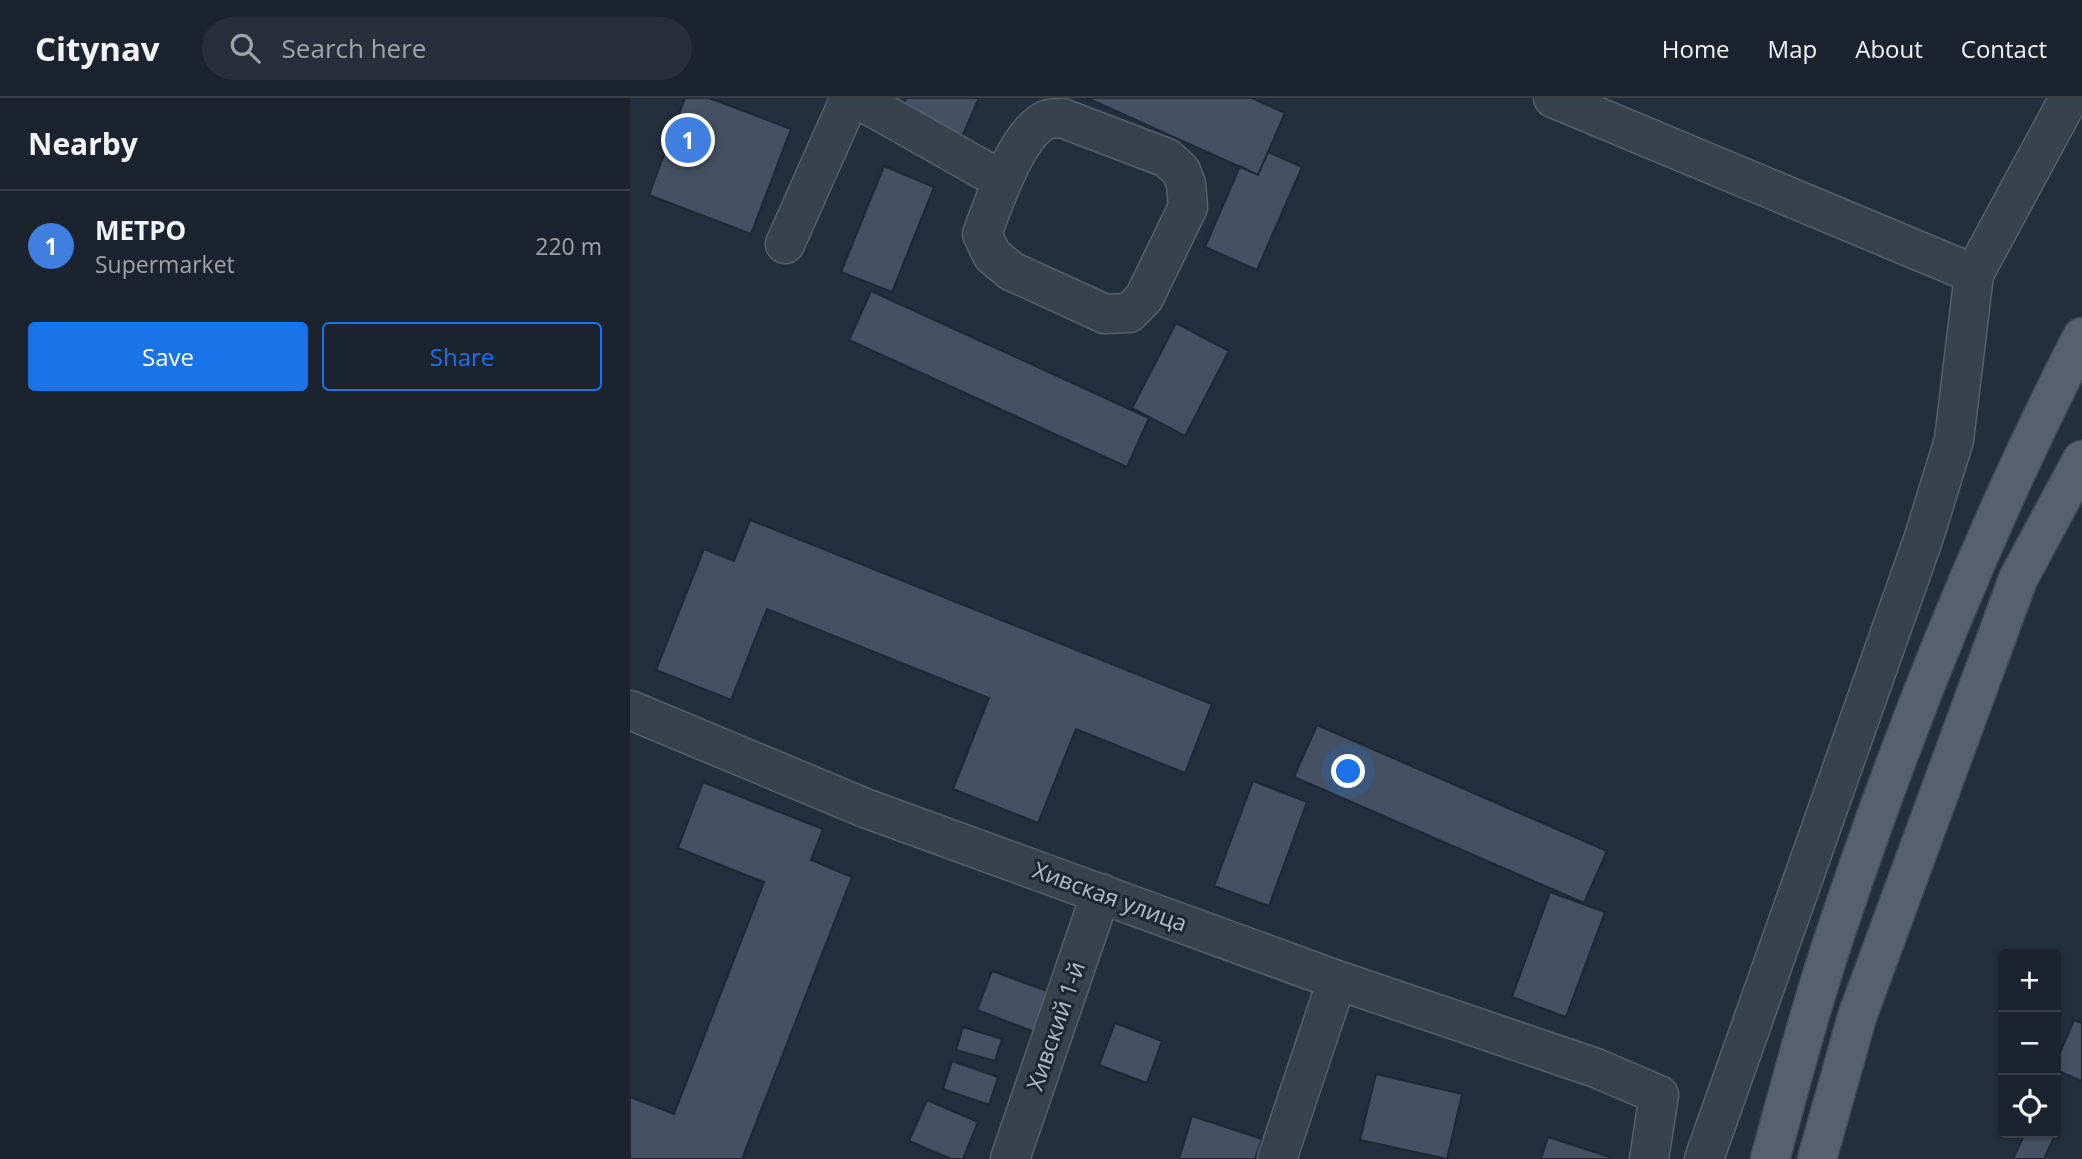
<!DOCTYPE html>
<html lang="en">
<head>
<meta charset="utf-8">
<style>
  :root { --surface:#1b232e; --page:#282f3a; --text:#f1f3f6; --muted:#a0a4aa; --line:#39404a; --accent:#1a73e8 }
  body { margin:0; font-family:"Open Sans",sans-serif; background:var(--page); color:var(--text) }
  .controls { position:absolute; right:21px; bottom:21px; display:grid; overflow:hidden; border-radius:7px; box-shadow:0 2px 5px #0004 }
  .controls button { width:63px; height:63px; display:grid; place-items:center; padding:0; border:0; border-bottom:2px solid var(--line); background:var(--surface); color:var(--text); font:35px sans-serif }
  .you { position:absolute; left:719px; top:674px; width:24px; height:24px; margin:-18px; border:5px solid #fff; border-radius:50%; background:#1a73e8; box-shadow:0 0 0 10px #1a73e833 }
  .badge { display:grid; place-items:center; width:46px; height:46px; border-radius:50%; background:var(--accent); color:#fff; font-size:23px; font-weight:700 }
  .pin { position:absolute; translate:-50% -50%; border:4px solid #fff; box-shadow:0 2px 7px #0006 }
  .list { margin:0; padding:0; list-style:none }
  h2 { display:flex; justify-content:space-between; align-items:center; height:91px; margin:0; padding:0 28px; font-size:30px }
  h2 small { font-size:23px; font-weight:400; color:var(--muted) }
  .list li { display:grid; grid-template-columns:46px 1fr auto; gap:21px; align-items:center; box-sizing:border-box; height:112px; padding:0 28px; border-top:2px solid var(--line) }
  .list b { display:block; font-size:26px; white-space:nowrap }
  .list p { margin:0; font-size:23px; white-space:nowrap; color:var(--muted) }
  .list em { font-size:23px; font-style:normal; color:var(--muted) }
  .actions { display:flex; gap:14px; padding:21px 28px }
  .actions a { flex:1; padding:16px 0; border:2px solid var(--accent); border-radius:7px; text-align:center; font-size:24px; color:var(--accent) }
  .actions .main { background:var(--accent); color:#fff }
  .icon { flex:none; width:38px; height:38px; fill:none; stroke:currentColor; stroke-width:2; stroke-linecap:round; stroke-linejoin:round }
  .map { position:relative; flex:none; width:1452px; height:1061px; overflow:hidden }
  header { display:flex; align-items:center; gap:42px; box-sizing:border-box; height:98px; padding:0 35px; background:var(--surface); border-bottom:2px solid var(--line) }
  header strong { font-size:33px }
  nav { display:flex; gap:38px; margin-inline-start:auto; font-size:24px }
  .search { width:490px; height:63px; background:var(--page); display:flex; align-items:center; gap:18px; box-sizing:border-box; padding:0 24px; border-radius:38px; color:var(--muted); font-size:26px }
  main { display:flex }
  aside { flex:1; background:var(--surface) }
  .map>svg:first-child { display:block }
  .building { fill:#455162; stroke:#1f2835; stroke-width:2 }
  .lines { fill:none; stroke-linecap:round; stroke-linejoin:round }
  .minor-casing { stroke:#565f6c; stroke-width:41 }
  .major-casing { stroke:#414a57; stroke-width:41 }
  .minor { stroke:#38414e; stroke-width:38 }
  .major { stroke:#56606e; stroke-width:38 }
  .labels { text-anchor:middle; stroke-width:6; stroke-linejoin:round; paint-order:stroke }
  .street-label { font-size:23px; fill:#b4bcc9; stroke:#1d2633 }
</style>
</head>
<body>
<header>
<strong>Citynav</strong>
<div class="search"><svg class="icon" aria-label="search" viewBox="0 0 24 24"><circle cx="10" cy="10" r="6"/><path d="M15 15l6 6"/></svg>Search here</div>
<nav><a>Home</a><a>Map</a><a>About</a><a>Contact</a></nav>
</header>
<main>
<aside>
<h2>Nearby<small></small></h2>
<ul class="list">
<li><span class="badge" style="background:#3f7fe0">1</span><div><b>МЕТРО</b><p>Supermarket</p></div><em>220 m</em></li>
</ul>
<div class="actions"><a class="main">Save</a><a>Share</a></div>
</aside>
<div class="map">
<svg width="1452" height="1061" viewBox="0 0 1452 1061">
  <rect width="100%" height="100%" fill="#242f3e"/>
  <path class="building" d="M 55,0 L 79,0 L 161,31 L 121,136 L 19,97 Z
    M 276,0 L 349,0 L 331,41 L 270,13 Z
    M 457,0 L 622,0 L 655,15 L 628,77 Z
    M 638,54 L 672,69 L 627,172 L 575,149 L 610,68 L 628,77 Z
    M 254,68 L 304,89 L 262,194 L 211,174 Z
    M 241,193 L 519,320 L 497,369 L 219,242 Z
    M 546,225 L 599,253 L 555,338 L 502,310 Z
    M 120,422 L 582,606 L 555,675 L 446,631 L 408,725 L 323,691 L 359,600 L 137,511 L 101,602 L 26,572 L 74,451 L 104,463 Z
    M 687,627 L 977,753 L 954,805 L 664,679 Z
    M 623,683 L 677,704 L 639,808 L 584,788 Z
    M 73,684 L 193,731 L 181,762 L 222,779 L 112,1061 L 0,1061 L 0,999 L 44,1016 L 134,784 L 48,750 Z
    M 920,794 L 975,814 L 936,919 L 882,899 Z
    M 362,873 L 423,895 L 408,935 L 347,912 Z
    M 1444,922 L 1452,925 L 1452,983 L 1426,972 L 1426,964 Z
    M 485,925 L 532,943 L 517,985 L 469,967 Z
    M 333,929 L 372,941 L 365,963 L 326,952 Z
    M 322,963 L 368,979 L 359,1007 L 313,991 Z
    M 746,976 L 832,996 L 817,1061 L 730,1042 Z
    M 297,1002 L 348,1024 L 333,1061 L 321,1061 L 279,1043 Z
    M 562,1018 L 632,1041 L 625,1061 L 549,1061 Z
    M 1395,1035 L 1425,1037 L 1414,1061 L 1383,1061 Z
    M 918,1039 L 980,1059 L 979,1061 L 911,1061 Z"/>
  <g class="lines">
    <g class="minor-casing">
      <path id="minor" d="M 226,0 L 373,83
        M 923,0 L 1344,176
        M 432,20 L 537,60 L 551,73 L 556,86 L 558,109 L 514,200 L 499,215 L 475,216 L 381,173 L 362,157 L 352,136 C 363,107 386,36 416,22 C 420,20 427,21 432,20 Z
        M 155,146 L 220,0
        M 0,612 L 235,710 L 707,882 L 966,970 L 1029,997 L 1019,1061
        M 380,1061 L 471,795
        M 647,1061 L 707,882
        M 1074,1061 L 1294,439 L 1324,342 L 1344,176 L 1439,0"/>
    </g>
    <g class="major-casing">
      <path id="major" d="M 1140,1061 C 1162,981 1183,900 1210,822 C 1277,623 1356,426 1452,239
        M 1187,1061 L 1227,919 L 1388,481 L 1452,362"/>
    </g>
    <use href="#minor" class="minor"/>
    <use href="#major" class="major"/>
  </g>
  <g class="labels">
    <g class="street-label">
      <text transform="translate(480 799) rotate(20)" y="8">Хивская улица</text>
      <text transform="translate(426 928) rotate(-71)" y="8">Хивский 1-й</text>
    </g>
  </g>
</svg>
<div class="controls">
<button>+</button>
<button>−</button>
<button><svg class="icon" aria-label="locate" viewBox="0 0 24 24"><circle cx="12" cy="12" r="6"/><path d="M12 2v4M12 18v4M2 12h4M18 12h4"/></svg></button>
</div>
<div class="you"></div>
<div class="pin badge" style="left:58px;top:42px;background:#3f7fe0">1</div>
</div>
</main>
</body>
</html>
